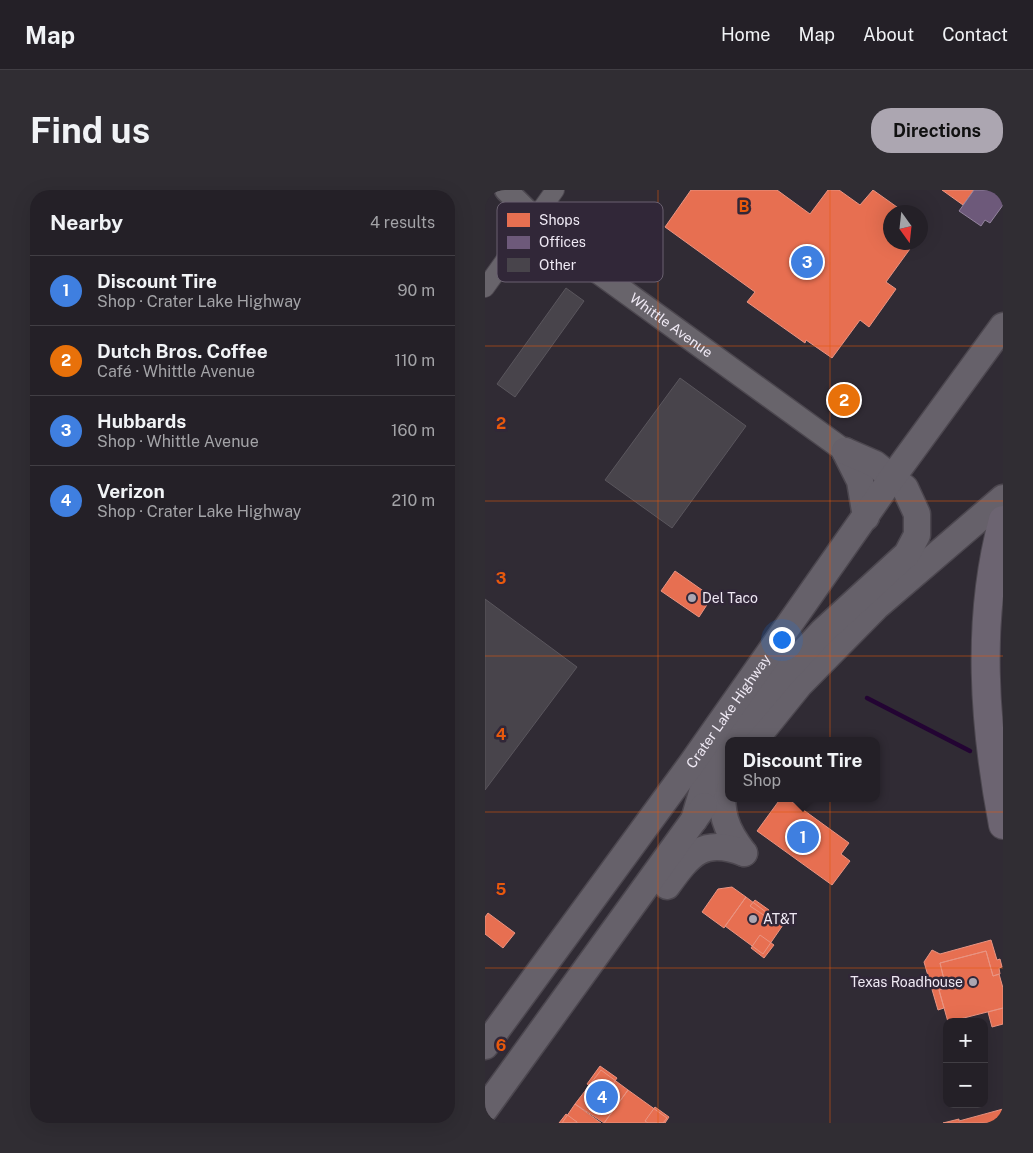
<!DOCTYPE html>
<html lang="en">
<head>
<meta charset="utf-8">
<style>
  :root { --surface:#242027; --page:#302d33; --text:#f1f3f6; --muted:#a3a3a7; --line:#413e44; --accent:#aca6b1 }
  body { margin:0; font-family:"Public Sans",sans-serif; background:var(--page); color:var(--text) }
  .controls { position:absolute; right:15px; bottom:15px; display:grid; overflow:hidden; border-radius:10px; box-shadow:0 5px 20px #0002 }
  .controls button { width:45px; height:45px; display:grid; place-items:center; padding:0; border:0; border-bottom:1px solid var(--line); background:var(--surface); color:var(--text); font:25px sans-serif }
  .compass { position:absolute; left:398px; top:15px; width:45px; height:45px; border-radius:50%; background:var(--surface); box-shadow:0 5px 20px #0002; rotate:165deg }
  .you { position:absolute; left:296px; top:449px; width:18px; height:18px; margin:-12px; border:4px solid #fff; border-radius:50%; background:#1a73e8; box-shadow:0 0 0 8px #1a73e833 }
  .badge { display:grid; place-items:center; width:32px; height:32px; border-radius:50%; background:var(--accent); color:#fff; font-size:16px; font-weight:700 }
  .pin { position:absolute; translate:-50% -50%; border:2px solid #fff; box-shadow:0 1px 5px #0006 }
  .popup { position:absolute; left:240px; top:547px; width:155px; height:65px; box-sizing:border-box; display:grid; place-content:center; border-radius:10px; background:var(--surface); filter:drop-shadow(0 1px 4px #0005); font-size:16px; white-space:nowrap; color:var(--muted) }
  .popup b { font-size:19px; color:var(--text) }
  .popup::after { content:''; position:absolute; left:50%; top:100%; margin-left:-10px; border:10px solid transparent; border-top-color:var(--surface) }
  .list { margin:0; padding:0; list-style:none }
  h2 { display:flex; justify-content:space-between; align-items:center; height:65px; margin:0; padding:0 20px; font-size:21px }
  h2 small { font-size:16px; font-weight:400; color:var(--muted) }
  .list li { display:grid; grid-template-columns:32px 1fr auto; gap:15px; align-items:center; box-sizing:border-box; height:70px; padding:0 20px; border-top:1px solid var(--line) }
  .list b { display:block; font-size:19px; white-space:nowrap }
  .list p { margin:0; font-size:16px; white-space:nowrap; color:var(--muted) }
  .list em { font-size:16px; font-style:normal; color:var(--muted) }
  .map { position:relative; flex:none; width:518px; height:933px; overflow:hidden; border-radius:20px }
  header { display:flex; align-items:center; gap:30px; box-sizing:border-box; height:70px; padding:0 25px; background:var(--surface); border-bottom:1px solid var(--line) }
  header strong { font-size:24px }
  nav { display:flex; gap:28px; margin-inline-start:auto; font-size:18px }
  .intro { display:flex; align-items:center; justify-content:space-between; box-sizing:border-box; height:120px; padding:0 30px }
  h1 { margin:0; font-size:35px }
  .button { padding:12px 22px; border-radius:20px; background:var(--accent); color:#111; font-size:18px; font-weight:700 }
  main { display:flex; gap:30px; padding:0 30px }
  aside { flex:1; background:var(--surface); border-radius:20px; box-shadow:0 5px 20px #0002 }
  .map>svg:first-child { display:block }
  .shops { fill:#e76f51; stroke:#e99482 }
  .offices { fill:#6d597a; stroke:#94849f }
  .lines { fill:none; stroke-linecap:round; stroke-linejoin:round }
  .stream { stroke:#230433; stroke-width:4.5 }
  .building { fill:#48444b; stroke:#5a565d }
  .minor-casing { stroke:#4c474f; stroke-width:20 }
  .tertiary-casing { stroke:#4c474f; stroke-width:25 }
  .secondary-casing { stroke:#4c474f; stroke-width:29 }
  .trunk-casing { stroke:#4c474f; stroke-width:30 }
  .minor { stroke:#68646b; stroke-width:18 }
  .tertiary { stroke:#68646b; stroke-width:22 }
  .secondary { stroke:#66616a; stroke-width:26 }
  .trunk { stroke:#6c6471; stroke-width:28 }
  .grid { fill:none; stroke:#e8590c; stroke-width:1; stroke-opacity:0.55 }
  .poi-dot { fill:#aca6b1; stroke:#312738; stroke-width:2 }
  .labels { text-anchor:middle; stroke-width:5; stroke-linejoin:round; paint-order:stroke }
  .street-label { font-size:14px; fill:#efe9f4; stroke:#312738 }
  .poi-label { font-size:14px; fill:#efe9f4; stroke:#312738; text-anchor:start }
  .key { fill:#312738; stroke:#6a6170; stroke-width:1 }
  .key-label { font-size:14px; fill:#efe9f4 }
  .grid-label { font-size:16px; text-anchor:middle; font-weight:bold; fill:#e8590c; stroke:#312738; stroke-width:5; stroke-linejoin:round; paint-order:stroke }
</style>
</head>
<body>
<header>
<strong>Map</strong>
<nav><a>Home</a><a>Map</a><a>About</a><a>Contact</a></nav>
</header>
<div class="intro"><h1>Find us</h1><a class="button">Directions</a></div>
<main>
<aside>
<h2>Nearby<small>4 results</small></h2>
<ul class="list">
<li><span class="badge" style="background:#3f7fe0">1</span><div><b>Discount Tire</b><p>Shop · Crater Lake Highway</p></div><em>90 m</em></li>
<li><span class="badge" style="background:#e8710a">2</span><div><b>Dutch Bros. Coffee</b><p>Café · Whittle Avenue</p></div><em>110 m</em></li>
<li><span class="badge" style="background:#3f7fe0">3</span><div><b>Hubbards</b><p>Shop · Whittle Avenue</p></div><em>160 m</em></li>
<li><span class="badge" style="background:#3f7fe0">4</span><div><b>Verizon</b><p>Shop · Crater Lake Highway</p></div><em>210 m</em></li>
</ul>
</aside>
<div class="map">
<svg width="518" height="933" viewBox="0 0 518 933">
  <rect width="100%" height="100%" fill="#302b34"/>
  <path class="shops" d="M 206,0 L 292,0 L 325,24 L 343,0 L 354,0 L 375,15 L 388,0 L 419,22 L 406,22 L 406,52 L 430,52 L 401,92 L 411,99 L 384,137 L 375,130 L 347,168 L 321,150 L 320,153 L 262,112 L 270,102 L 180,37 Z
    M 457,0 L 489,0 L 478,15 Z
    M 137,18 L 156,32 L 148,43 L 129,29 Z
    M 436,34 L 441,38 L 436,45 Z
    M 359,205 L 364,208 L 359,216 L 354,213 Z
    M 190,381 L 227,407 L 214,427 L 176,401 Z
    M 296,608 L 302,608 L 364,653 L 356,664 L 365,671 L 347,695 L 272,641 Z
    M 247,697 L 261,707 L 239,738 L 217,722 L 233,699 Z
    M 261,707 L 298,735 L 278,764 L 240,736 Z
    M 270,710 L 284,720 L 280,726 L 265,716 Z
    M 3,723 L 30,743 L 18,758 L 0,744 L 0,727 Z
    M 275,745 L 289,755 L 279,768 L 266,758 Z
    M 506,750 L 512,770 L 515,769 L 517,777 L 514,778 L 515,784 L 508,786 L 501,761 L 455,773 L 461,798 L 454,800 L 459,818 L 453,820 L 439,772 L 447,760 L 455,764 Z
    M 501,761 L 508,786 L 514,784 L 518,798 L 518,818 L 463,832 L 454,800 L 461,798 L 455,773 Z
    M 518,818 L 518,834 L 507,837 L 503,822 Z
    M 115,876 L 132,888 L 120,906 L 102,894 Z
    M 116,880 L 143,900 L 119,933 L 90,914 Z
    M 143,900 L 182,928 L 178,933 L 119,933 Z
    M 90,914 L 116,933 L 77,933 Z
    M 170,917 L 184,927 L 180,933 L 163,933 L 160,931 Z
    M 518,919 L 518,933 L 458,933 L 474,929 L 474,931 Z
    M 81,924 L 92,932 L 92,933 L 74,933 Z"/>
  <path class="offices" d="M 489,0 L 510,0 L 518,6 L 518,15 L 505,33 L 500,30 L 496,36 L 474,21 Z"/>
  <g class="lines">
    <path class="stream" d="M 382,508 L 485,561"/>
  </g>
  <path class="building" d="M 81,98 L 99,111 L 30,207 L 12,194 Z
    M 195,188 L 261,236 L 187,338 L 120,290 Z
    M 0,409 L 92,477 L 0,600 Z"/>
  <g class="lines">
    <g class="minor-casing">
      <path id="minor" d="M 0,98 L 70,0"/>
    </g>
    <g class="tertiary-casing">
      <g id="tertiary">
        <path id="s1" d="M 21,0 L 81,59 L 360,261"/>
      </g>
    </g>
    <g class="secondary-casing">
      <g id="secondary">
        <path d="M 360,261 L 375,291 L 381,327"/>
        <path d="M 269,551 L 315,494 L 391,417 L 518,308"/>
        <path d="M 237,591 C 236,623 239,638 259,663"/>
        <path d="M 209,630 L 224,579 L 250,540 L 295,487 L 337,442 L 422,364 L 432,345 L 432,324 L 420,298 L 390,274 L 360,261"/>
        <path d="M 182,696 C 205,664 218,647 259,663"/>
        <path id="s2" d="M 0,856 L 207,573 L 407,288 L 518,136"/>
        <path d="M 0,919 L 219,616"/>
      </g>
    </g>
    <g class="trunk-casing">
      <path id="trunk" d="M 518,330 C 491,430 499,535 518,635"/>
    </g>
    <use href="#minor" class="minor"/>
    <use href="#tertiary" class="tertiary"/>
    <use href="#secondary" class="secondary"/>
    <use href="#trunk" class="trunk"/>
  </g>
  <path class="grid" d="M 173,0 L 173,933M 345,0 L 345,933M 0,156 L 518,156M 0,311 L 518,311M 0,466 L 518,466M 0,622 L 518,622M 0,778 L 518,778"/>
  <g class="poi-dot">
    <circle cx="207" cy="408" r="5"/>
    <circle cx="268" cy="729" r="5"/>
    <circle cx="488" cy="792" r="5"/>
  </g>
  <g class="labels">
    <g class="street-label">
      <text dy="5" stroke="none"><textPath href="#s1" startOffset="214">Whittle Avenue</textPath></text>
      <text dy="5" stroke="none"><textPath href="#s2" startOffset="414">Crater Lake Highway</textPath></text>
    </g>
    <g class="poi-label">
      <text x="217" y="413">Del Taco</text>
      <text x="278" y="734">AT&amp;T</text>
      <text x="478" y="797" text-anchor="end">Texas Roadhouse</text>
    </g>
  </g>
  <rect x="12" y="12" width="166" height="80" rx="8" class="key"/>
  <rect x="22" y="23" width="23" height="14" fill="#e76f51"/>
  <rect x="22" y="46" width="23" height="13" fill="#6d597a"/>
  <rect x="22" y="68" width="23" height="14" fill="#48444b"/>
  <g class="key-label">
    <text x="54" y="35">Shops</text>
    <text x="54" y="57">Offices</text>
    <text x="54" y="80">Other</text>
  </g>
  <g class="grid-label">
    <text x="259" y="22">B</text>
    <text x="16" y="239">2</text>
    <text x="16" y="394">3</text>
    <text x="16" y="550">4</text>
    <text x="16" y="705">5</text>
    <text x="16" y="861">6</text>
  </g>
</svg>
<div class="controls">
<button>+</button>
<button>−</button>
</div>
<svg class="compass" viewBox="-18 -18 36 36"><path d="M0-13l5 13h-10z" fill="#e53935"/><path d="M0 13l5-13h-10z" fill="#a3a3a7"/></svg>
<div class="you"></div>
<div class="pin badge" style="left:318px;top:647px;background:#3f7fe0">1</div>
<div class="popup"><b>Discount Tire</b>Shop</div>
<div class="pin badge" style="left:359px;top:210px;background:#e8710a">2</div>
<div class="pin badge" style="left:322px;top:72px;background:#3f7fe0">3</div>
<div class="pin badge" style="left:117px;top:907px;background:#3f7fe0">4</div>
</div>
</main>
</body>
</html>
